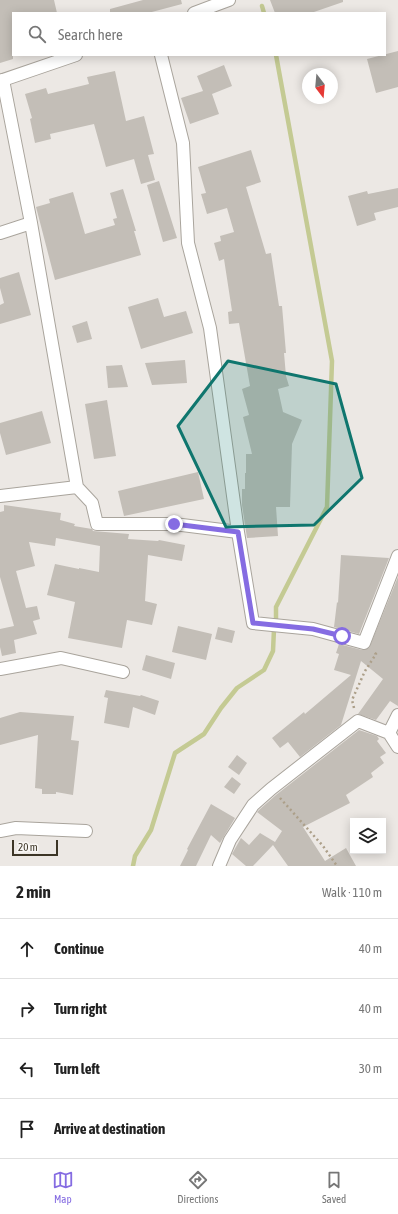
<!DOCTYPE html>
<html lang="en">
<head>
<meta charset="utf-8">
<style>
  :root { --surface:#fff; --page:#f6f6f6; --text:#222; --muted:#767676; --line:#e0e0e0; --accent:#856ce2 }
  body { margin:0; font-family:"Asap Condensed",sans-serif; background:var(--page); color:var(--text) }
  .controls { position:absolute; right:12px; bottom:12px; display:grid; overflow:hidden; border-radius:0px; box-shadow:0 2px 10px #0003 }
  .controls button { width:36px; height:36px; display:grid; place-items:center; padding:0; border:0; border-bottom:1px solid var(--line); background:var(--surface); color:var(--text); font:20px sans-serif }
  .compass { position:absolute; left:302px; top:68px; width:36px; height:36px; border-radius:50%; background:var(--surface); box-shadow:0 2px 10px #0003; rotate:164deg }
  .scale { position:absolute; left:12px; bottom:10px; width:46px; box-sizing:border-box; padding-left:4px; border:2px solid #3c3526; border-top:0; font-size:11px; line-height:14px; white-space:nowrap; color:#3c3526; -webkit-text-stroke:3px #f9f7f5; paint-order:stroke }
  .stop { position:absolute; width:12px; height:12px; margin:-9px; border:3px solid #856ce2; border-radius:50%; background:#fff }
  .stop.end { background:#856ce2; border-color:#fff; box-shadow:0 1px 4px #0008 }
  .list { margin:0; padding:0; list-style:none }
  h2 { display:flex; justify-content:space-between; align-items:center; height:52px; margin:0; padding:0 16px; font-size:17px }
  h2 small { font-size:13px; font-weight:400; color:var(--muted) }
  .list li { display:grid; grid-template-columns:26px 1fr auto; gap:12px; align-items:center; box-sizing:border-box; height:60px; padding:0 16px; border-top:1px solid var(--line) }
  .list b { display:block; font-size:15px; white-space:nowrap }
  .list em { font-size:13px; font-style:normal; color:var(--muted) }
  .icon { flex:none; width:22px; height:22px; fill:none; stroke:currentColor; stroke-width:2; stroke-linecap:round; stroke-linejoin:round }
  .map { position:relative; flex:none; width:398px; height:866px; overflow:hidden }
  .search { position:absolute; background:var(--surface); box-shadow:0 2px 10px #0003; left:12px; right:12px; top:12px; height:44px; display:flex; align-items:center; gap:10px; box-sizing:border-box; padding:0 14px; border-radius:0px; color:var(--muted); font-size:15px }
  .sheet { height:292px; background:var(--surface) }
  nav { display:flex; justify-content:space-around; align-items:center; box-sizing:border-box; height:56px; border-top:1px solid var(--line); background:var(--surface); font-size:11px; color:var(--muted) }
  nav a { display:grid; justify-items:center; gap:2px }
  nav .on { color:var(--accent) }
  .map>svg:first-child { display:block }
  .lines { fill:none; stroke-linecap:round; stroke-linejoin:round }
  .stream { stroke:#c4ca93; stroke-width:4.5 }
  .building { fill:#c3beb7 }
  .minor-casing { stroke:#a9a49c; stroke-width:14 }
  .tertiary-casing { stroke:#a9a49c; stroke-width:14 }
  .path { stroke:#ac9f89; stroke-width:2.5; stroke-dasharray:2 3; stroke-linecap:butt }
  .minor { stroke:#fff; stroke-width:12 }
  .tertiary { stroke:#fff; stroke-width:12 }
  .route { stroke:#856ce2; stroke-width:5 }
  .marked { fill:#0f766e; fill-opacity:0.2; stroke:#0f766e; stroke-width:3; stroke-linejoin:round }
</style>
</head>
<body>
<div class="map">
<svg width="398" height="866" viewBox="0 0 398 866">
  <rect width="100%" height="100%" fill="#ece8e4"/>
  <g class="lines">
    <path class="stream" d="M 262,6 L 264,13
      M 276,55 L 332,361 L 327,507 L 276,607 L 276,620
      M 133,866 L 135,856 L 151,830 L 175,753 L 204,734 L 221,708 L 237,688 L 264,670 L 273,651 L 274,629"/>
  </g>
  <path class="building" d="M 0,0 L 54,0 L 57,13 L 13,13 L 13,59 L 0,63 Z
    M 143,0 L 181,0 L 182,4 L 148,13 L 110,13 L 110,9 Z
    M 270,0 L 343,0 L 343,2 L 311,13 L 275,13 Z
    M 398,51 L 398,87 L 376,93 L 367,59 Z
    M 224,65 L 232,86 L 212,94 L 219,114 L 190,124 L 181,98 L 203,91 L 197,76 Z
    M 115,71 L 126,121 L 144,116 L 154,154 L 148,155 L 155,180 L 141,184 L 134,159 L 106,167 L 94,124 L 50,134 L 51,139 L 35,143 L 30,119 L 32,118 L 25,94 L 46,88 L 48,94 L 89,84 L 87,77 Z
    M 251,150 L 261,182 L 246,187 L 266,254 L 271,253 L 279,306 L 282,306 L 286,353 L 284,353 L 286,376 L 289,386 L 278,389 L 283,412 L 302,420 L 292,444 L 290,507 L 276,507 L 278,536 L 247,538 L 242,505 L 242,489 L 245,489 L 245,473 L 246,473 L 246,454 L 252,454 L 243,417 L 249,415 L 242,389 L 250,386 L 239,323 L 229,324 L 228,312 L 232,311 L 224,259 L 219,261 L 214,243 L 221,241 L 220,236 L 234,232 L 227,208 L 207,214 L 201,194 L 206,193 L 198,167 Z
    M 159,181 L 177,238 L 163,242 L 147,185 Z
    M 398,188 L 398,207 L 374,213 L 376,220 L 357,226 L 348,196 L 367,191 L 368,194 Z
    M 123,189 L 136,231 L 134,231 L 141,255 L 55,280 L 36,207 L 50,203 L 49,199 L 73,192 L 85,234 L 115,225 L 113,219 L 117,218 L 110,193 Z
    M 19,272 L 31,315 L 0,324 L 0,305 L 4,303 L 0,288 L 0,278 Z
    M 158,298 L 164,317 L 186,311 L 193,333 L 141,349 L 128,307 Z
    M 87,321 L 92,339 L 77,343 L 72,326 Z
    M 185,360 L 187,383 L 152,385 L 145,363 Z
    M 122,365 L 128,387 L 108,388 L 106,366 Z
    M 107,400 L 116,456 L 94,459 L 85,404 Z
    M 42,411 L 51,443 L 6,455 L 0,433 L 0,423 Z
    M 198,472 L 204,499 L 124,516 L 118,491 Z
    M 4,505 L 61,513 L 60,520 L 75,524 L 74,526 L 92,529 L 93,531 L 129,534 L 128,539 L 158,541 L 159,540 L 185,545 L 182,561 L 148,555 L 145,601 L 157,604 L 152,625 L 127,620 L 122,648 L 68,638 L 75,602 L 47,595 L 55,564 L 79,569 L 79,568 L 99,572 L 100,546 L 56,538 L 55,546 L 29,542 L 35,566 L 16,571 L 26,608 L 37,606 L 40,619 L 33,621 L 37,634 L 14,640 L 16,653 L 2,656 L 0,647 L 0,629 L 14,626 L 0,577 L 0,512 L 4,511 Z
    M 341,555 L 389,558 L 359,634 L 334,627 L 337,602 L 338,603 Z
    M 398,577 L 398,706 L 390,701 L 376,720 L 358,714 L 383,679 L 361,661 L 341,725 L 300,757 L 288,742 L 280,748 L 272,738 L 304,712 L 305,714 L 351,675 L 334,670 L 339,654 L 336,653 L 339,644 L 362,650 L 369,648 Z
    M 178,626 L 212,634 L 206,660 L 172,652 Z
    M 218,627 L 235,631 L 232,643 L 215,639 Z
    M 146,655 L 175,663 L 171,679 L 142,670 Z
    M 106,690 L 140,696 L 141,695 L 159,701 L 155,715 L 133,707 L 129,728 L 104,723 L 108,698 L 104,697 Z
    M 20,712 L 74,716 L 71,740 L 79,741 L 73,795 L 56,792 L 56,794 L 42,794 L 42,789 L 35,788 L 38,735 L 0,745 L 0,718 Z
    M 359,730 L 377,736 L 379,739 L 377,741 L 386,753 L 380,757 L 384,763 L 371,773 L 373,777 L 346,795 L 350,803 L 303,827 L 325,861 L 346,848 L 356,866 L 288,866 L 273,845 L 253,866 L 246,866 L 232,854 L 241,838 L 249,845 L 260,833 L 275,842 L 282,831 L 257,812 L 259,810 L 276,795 Z
    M 237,755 L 247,763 L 239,775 L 228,767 Z
    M 232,777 L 241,784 L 234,794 L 224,787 Z
    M 211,804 L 235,818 L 220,843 L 211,835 L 196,866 L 180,866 L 188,850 L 187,849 Z"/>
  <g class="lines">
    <g class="minor-casing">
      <path id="minor" d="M 161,55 L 183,143 L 188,243 L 210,328 L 238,532
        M 3,80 L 31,223 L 77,487 L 92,503 L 97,524 L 174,524 L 238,532 L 253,623 L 313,629 L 364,643 L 398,556
        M 0,233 L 31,223
        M 0,496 L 77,487
        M 0,669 L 61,658 L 123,672
        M 389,733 L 398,715
        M 0,831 L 16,828 L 86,831
        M 219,866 L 230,840 L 253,805 L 271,789 L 358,721 L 389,733 L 398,747"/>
    </g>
    <g class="tertiary-casing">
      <path id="tertiary" d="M 194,13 L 229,0
        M 0,81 L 76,55"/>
    </g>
    <path class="path" d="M 354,708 L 352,700 L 365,671 L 376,654 L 373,651
      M 280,798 L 323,846 L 337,866"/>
    <use href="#minor" class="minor"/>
    <use href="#tertiary" class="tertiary"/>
  </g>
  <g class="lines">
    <path class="route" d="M 174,524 L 238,532 L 253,623 L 313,629 L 342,636"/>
  </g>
  <path class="marked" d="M 228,361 L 336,384 L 362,478 L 314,525 L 226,527 L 178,426 Z"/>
</svg>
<div class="controls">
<button><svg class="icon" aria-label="layers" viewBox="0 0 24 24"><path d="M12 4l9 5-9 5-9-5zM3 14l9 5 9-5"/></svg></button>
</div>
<svg class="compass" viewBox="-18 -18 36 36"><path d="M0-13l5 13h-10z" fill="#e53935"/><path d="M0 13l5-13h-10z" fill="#767676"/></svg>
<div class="scale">20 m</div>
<div class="stop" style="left:342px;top:636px"></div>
<div class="stop end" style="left:174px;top:524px"></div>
<div class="search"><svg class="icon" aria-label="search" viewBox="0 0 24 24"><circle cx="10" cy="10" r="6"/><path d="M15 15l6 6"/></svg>Search here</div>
</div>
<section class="sheet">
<h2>2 min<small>Walk · 110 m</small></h2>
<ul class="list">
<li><svg class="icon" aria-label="ahead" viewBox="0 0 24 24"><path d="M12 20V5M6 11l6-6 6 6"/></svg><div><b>Continue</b></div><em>40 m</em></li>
<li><svg class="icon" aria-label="right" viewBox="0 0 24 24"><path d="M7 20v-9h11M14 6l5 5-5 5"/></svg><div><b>Turn right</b></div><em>40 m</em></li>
<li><svg class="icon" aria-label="left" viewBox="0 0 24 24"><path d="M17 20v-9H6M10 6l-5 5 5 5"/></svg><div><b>Turn left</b></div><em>30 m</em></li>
<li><svg class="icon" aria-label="arrive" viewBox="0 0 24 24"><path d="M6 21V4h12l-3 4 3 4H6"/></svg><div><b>Arrive at destination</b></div></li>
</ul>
</section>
<nav>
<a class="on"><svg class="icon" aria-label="map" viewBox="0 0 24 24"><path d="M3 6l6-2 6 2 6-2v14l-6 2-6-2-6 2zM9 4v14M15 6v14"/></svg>Map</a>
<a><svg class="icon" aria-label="directions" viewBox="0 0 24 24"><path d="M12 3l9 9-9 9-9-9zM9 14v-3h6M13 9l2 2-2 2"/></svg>Directions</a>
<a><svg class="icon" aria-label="saved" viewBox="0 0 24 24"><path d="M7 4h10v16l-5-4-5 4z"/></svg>Saved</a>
</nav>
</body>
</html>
